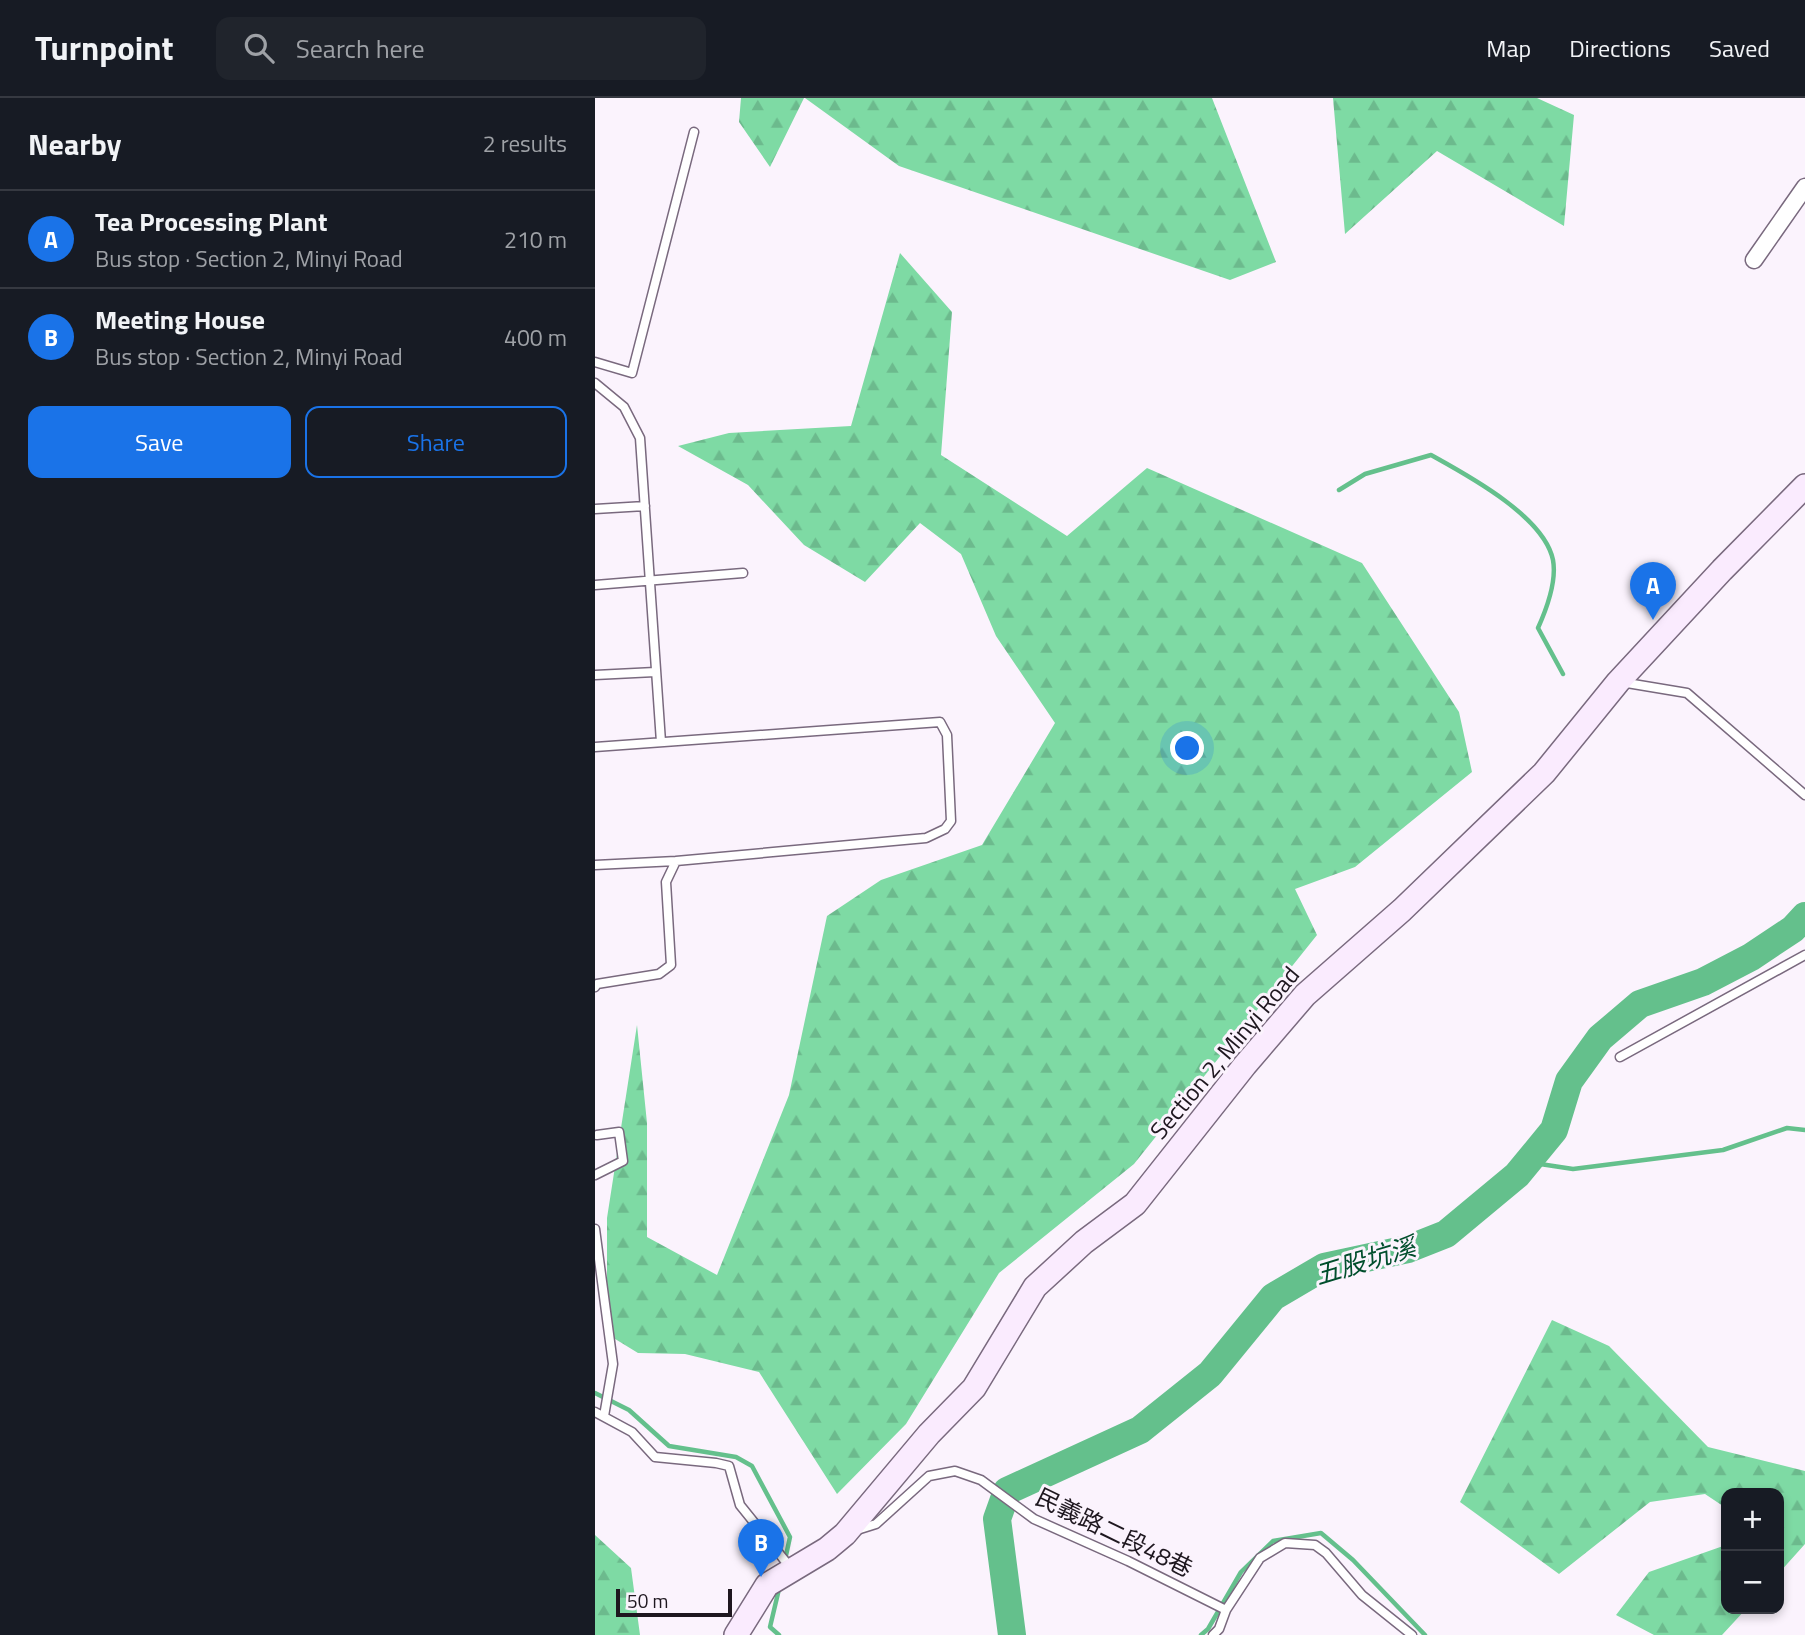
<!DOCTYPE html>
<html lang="en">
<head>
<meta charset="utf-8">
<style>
  :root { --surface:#171b24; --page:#20242c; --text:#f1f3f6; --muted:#9ea1a6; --line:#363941; --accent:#1a73e8 }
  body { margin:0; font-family:"Titillium Web","Noto Sans TC",sans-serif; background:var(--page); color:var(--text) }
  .controls { position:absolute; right:21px; bottom:21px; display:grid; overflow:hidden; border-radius:14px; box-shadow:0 4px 10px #0003 }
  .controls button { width:63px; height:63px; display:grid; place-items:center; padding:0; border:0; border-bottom:2px solid var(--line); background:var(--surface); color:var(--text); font:35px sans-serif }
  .scale { position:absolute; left:21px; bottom:18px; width:116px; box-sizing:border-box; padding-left:7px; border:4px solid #1e171f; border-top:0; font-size:19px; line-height:24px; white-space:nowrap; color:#1e171f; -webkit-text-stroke:5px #fbf3fd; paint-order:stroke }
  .you { position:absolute; left:593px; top:651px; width:24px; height:24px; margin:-18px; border:5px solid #fff; border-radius:50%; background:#1a73e8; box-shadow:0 0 0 10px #1a73e833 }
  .badge { display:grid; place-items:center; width:46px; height:46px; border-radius:50%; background:var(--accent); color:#fff; font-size:23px; font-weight:700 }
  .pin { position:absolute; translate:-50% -58px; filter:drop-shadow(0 2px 4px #0008) }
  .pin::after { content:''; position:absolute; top:37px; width:24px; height:21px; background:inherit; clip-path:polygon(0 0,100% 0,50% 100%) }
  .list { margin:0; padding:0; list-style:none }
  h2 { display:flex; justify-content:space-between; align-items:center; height:91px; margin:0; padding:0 28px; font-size:30px }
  h2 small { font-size:23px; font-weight:400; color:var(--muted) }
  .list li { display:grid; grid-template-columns:46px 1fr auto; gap:21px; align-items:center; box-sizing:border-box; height:98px; padding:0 28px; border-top:2px solid var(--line) }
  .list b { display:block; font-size:26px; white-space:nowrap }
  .list p { margin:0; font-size:23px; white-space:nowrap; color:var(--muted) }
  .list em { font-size:23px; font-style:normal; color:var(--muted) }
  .actions { display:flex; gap:14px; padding:21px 28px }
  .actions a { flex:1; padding:16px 0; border:2px solid var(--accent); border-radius:14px; text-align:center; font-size:24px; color:var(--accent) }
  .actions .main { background:var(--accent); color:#fff }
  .icon { flex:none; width:38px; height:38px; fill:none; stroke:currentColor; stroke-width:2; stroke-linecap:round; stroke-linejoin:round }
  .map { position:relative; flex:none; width:1210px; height:1537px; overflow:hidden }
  header { display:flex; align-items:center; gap:42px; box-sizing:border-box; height:98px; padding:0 35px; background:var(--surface); border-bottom:2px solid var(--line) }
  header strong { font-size:33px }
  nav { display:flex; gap:38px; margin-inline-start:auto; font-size:24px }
  .search { width:490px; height:63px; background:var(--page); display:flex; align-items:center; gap:18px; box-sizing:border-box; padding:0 24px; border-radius:14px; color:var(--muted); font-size:26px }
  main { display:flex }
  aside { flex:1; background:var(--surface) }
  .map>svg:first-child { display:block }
  .forest { fill:url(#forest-firs) }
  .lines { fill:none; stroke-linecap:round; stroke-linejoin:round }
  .stream { stroke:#64c08c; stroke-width:4.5 }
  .river { stroke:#64c08c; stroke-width:28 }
  .lane-casing { stroke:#79697e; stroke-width:11 }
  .street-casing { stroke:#79697e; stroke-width:19 }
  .secondary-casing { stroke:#79697e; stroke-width:26 }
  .lane { stroke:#fff; stroke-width:8 }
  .street { stroke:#fff; stroke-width:16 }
  .secondary { stroke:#faebfe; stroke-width:23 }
  .labels { text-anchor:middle; stroke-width:6; stroke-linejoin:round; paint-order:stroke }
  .street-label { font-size:24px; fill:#1e171f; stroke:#fbf3fd }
  .water-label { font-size:26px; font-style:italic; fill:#004e2c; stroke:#fbf3fd }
</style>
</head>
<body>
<header>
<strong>Turnpoint</strong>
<div class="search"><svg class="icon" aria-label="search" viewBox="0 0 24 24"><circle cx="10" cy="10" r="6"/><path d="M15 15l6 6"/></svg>Search here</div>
<nav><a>Map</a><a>Directions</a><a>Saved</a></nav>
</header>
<main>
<aside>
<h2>Nearby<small>2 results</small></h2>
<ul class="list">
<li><span class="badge">A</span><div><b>Tea Processing Plant</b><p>Bus stop · Section 2, Minyi Road</p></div><em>210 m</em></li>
<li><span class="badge">B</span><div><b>Meeting House</b><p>Bus stop · Section 2, Minyi Road</p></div><em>400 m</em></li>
</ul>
<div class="actions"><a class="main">Save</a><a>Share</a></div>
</aside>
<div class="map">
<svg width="1210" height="1537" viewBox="0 0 1210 1537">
  <defs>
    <pattern id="forest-firs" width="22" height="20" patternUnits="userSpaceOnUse" patternTransform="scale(1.75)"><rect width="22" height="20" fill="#7edaa4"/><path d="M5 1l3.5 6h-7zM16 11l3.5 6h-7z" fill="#6cba8d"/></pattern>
  </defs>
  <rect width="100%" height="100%" fill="#fbf3fd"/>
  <path class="forest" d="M 146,0 L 209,0 L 175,69 L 144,24 Z
    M 210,0 L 617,0 L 681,164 L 635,182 L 304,68 Z
    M 738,0 L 942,0 L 979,17 L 969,128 L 842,53 L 750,136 Z
    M 305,155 L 357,214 L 346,357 L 472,438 L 552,370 L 767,465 L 864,614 L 877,674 L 760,769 L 700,791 L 722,837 L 539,1066 L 404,1175 L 311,1326 L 242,1396 L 164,1274 L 90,1256 L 43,1255 L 12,1236 L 12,1120 L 42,927 L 52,1025 L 52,1139 L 122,1177 L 194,997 L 232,818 L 286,782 L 387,747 L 460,625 L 401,538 L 366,456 L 325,425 L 270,484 L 209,447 L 153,387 L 83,348 L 134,335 L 256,328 Z
    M 957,1222 L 1014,1248 L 1113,1349 L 1210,1373 L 1210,1446 L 1184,1475 L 1184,1395 L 1131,1395 L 1131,1410 L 1110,1396 L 1055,1404 L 964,1476 L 865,1404 Z
    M 0,1437 L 36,1470 L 45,1537 L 0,1537 Z
    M 1131,1447 L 1131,1511 L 1151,1511 L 1127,1537 L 1059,1537 L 1021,1517 L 1054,1474 Z"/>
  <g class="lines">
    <path class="stream" d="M 744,392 L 770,376 L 836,357 C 872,377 949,418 958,462 C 962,484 952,510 943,530 L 968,576
      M 932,1064 L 978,1071 L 1128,1052 L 1192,1030 L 1210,1032
      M 0,1295 L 34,1312 L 74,1348 L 141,1359 L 157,1368 L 195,1439 L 190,1462
      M 184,1491 L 175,1529 L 184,1537
      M 606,1537 L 613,1531 L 646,1474 L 678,1443 L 726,1435 L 758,1462 L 830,1537"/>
    <path class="river" d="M 417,1537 L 402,1421 L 412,1393 L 545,1332 L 615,1276 L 678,1199 L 729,1169 L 813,1151 L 851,1136 L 922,1077 L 959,1032 L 974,983 L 1005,940 L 1045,906 L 1108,884 L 1156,859 L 1198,831 L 1210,818"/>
    <g class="lane-casing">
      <path id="lane" d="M 0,264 L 37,275 L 99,34
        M 0,285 L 29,309 L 45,340 L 66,644
        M 0,411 L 50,408
        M 0,487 L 148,475
        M 0,577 L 60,574
        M 1026,584 L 1092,595 L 1210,697
        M 0,649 L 345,624 L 352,637 L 356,723 L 350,731 L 331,740 L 81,763 L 71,784 L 76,867 L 64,876 L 2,886 L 0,889
        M 0,767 L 81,763
        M 1025,959 L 1210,857
        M 0,1077 L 28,1063 L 24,1034 L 2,1037
        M 0,1131 L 18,1266 L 9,1318
        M 0,1314 L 37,1334 L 60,1359 L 121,1365 L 134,1368 L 145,1407 L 195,1469
        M 262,1432 L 281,1426 L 334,1378 L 360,1373 L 386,1382 L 439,1421 L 533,1463 L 631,1512
        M 618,1537 L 624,1531 L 631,1512 L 665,1460 L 690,1445 L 720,1447 L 731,1455 L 767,1497 L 817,1537"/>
    </g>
    <g class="street-casing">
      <path id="street" d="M 1159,162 L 1210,89"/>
    </g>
    <g class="secondary-casing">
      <path id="secondary" d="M 141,1537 L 172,1487 L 232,1451 L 250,1436 L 334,1336 L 379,1290 L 440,1189 L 489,1144 L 540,1106 L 650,967 L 710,897 L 807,812 L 949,675 L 1023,584 L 1127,472 L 1210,388"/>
    </g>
    <use href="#lane" class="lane"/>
    <use href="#street" class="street"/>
    <use href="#secondary" class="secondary"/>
  </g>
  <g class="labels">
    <g class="street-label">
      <text transform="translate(630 955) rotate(-50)" y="8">Section 2, Minyi Road</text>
      <text transform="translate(519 1435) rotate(26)" y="8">民義路二段48巷</text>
    </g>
    <g class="water-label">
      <text transform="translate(770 1163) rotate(-17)" y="9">五股坑溪</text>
    </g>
  </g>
</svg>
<div class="controls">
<button>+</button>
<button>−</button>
</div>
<div class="scale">50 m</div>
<div class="you"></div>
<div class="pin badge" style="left:1058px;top:522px">A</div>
<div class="pin badge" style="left:166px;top:1479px">B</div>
</div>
</main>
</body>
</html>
